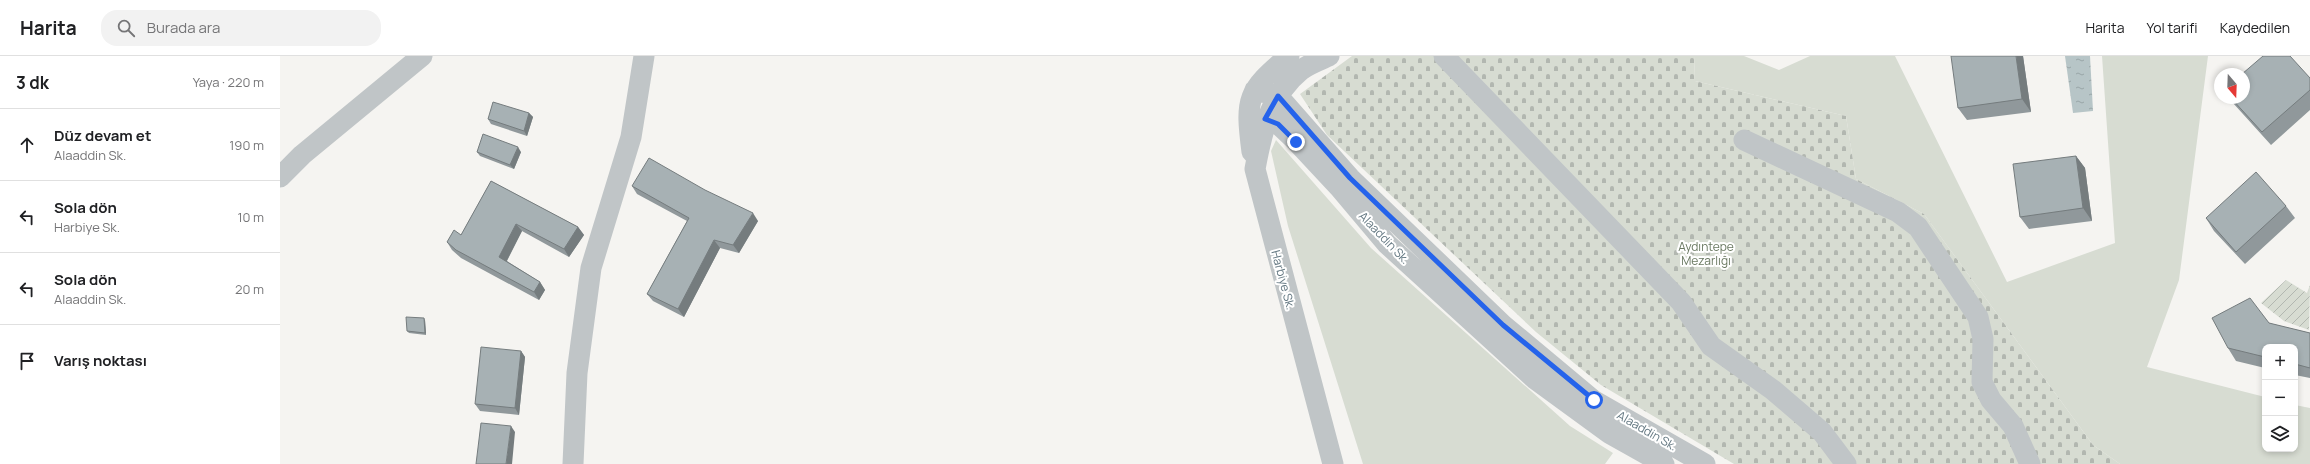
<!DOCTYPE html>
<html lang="tr">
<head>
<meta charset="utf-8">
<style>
  :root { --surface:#fff; --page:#f2f2f2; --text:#202124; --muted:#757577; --line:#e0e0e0 }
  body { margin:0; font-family:Manrope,sans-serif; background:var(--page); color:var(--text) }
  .controls { position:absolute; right:12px; bottom:12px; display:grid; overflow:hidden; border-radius:8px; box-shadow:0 2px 6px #0003 }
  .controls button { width:36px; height:36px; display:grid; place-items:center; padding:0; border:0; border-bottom:1px solid var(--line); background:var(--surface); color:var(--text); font:20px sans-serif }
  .compass { position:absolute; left:1934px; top:12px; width:36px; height:36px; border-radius:50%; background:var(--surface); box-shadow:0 2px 6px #0003; rotate:161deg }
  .stop { position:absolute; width:12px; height:12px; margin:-9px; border:3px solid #2563eb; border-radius:50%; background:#fff }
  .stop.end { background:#2563eb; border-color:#fff; box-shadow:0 1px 4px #0008 }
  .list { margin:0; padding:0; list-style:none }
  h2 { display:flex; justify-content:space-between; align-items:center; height:52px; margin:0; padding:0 16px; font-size:17px }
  h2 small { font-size:13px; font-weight:400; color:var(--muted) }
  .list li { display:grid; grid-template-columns:26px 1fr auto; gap:12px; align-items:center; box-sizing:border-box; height:72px; padding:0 16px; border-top:1px solid var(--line) }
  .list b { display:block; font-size:15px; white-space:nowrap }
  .list p { margin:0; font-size:13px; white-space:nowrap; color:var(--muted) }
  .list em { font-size:13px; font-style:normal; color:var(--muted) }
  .icon { flex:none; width:22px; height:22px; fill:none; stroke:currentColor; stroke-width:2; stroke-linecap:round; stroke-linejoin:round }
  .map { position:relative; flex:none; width:2030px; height:408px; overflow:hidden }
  header { display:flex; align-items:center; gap:24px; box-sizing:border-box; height:56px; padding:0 20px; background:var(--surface); border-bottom:1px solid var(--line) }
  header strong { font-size:19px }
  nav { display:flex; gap:22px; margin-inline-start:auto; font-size:14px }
  .search { width:280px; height:36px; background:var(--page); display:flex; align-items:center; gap:10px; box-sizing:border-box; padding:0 14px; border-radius:16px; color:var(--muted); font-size:15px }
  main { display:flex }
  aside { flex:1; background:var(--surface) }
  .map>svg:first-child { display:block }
  .green { fill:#d7dcd2 }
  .cemetery { fill:url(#cemetery-stones) }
  .garden { fill:url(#garden-furrows) }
  .water { fill:url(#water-ripples) }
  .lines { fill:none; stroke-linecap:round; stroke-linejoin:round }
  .minor { stroke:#c0c5c7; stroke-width:21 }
  .wall { fill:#90989b }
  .shaded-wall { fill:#757c7e }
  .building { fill:#a7b1b4; stroke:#757c7e }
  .route { stroke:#2563eb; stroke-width:5 }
  .labels { text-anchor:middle; stroke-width:4; stroke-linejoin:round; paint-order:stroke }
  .street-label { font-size:12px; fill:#647882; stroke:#fff }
  .park-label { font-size:12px; fill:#6a7962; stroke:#fff }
</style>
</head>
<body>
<header>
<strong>Harita</strong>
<div class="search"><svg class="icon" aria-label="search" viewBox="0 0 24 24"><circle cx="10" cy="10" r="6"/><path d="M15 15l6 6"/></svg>Burada ara</div>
<nav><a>Harita</a><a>Yol tarifi</a><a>Kaydedilen</a></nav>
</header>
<main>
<aside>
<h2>3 dk<small>Yaya · 220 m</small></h2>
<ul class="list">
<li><svg class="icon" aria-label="ahead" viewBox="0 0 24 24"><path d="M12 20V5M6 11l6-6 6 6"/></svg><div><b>Düz devam et</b><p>Alaaddin Sk.</p></div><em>190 m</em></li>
<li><svg class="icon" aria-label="left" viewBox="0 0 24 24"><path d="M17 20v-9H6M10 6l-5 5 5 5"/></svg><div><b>Sola dön</b><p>Harbiye Sk.</p></div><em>10 m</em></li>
<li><svg class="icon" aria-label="left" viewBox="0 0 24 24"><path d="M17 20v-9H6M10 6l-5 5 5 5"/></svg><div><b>Sola dön</b><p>Alaaddin Sk.</p></div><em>20 m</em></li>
<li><svg class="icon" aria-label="arrive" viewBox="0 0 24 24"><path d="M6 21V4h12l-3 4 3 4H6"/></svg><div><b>Varış noktası</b></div></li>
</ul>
</aside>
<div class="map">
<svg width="2030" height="408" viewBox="0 0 2030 408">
  <defs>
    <pattern id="cemetery-stones" width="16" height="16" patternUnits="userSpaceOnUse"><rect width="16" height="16" fill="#d7dcd2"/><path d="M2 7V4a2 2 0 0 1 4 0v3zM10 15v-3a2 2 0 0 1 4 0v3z" fill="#b2b7b0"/></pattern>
    <pattern id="garden-furrows" width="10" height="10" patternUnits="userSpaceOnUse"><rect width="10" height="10" fill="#d7dcd2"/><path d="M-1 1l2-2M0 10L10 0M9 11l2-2" fill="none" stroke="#b2b7b0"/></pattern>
    <pattern id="water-ripples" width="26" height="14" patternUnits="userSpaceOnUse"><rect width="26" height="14" fill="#b7c5c7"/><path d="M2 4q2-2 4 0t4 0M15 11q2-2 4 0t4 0" fill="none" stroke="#98a5a7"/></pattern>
  </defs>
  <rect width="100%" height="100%" fill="#f5f4f1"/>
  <path class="green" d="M 1414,0 L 1464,0 L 1499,14 L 1530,0 L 1615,0 L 1727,226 L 1835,187 L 1822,0 L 1928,0 L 1899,224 L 1867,311 L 1985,341 L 1985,393 L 2015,393 L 2015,349 L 2030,352 L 2030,408 L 1840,408 L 1813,389 L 1644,158 L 1576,123 L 1566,60 L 1415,25 Z
    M 996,84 L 1091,192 L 1290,370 L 1333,397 L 1325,408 L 1083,408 L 1008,170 L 991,95 Z"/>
  <path class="cemetery" d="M 1072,0 L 1414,0 L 1415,25 L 1566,60 L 1576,123 L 1644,158 L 1813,389 L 1840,408 L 1454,408 L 1321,329 L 1256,276 L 1047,79 L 1020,38 Z"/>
  <path class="garden" d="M 2006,224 L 2027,237 L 2030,229 L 2029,274 L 2004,265 L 1981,247 Z"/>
  <path class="water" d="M 1785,0 L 1810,0 L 1813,55 L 1793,57 Z"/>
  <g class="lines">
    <path class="minor" d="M 1049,0 C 1040,4 1029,8 1021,14 C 990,39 982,75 975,113 L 1053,408
      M 1164,0 L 1401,246 L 1431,290 L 1493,334 L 1542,376 L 1566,408
      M 975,34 L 998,40 L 1070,122 L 1223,269 L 1313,344 L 1425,408
      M 985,63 L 998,68 L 1017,86 L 1059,131 L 1107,188 L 1255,323 L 1329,377 L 1384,408
      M 1464,84 L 1618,156 L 1638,171 L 1698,261 L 1703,283 L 1702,326 L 1711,344 L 1733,370 L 1750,408
      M 972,96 C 965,42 967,35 1009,0
      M 0,121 L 22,99 L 142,0
      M 293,408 L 297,317 L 311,212 L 351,81 L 364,0"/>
  </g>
  <path class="wall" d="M 1743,0 L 1751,56 L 1687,64 L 1678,52 Z
    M 2030,22 L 2030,54 L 1991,89 L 1953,47 L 1950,42 L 1964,42 Z
    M 249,57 L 253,61 L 247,80 L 211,68 L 208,63 Z
    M 197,96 L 241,96 L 234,113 L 200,100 Z
    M 1796,100 L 1805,112 L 1812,165 L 1749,173 L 1740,161 Z
    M 211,125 L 298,171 L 304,179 L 289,201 L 242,175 L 227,205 L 260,226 L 265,234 L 259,244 L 181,202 L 172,194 L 167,186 L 181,179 Z
    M 352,130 L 478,165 L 459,197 L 440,192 L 404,261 L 373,245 L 367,238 L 407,165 L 357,138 Z
    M 2006,150 L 2015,162 L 1965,208 L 1934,175 L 1926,162 Z
    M 145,264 L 146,279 L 129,277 L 127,275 Z
    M 1989,267 L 2030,277 L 2030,322 L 2015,319 L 2015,291 L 1985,291 L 1985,312 L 1956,305 L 1948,292 Z
    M 241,295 L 245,301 L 239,359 L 200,355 L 195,348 Z"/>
  <path class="shaded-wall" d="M 1736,0 L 1743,0 L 1751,56 L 1742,43 Z
    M 249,57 L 253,61 L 247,80 L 244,75 Z
    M 238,91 L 241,96 L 234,113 L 230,109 Z
    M 1796,100 L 1805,112 L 1812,165 L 1803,152 Z
    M 473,157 L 478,165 L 459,197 L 453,189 Z
    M 236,168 L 242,175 L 225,208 L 219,201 Z
    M 298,171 L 304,179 L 289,201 L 284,193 Z
    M 434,184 L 440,192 L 404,261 L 398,253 Z
    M 260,226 L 265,234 L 259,244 L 254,236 Z
    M 144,262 L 145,264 L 146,279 L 145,277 Z
    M 241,295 L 245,301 L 239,359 L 235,352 Z
    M 231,370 L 235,376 L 232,408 L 226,408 Z"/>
  <path class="building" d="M 1671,0 L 1736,0 L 1742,43 L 1678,52 Z
    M 1983,0 L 2010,0 L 2030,22 L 2030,34 L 1982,76 L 1951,42 L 1964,42 L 1964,18 L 1962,18 Z
    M 213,46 L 249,57 L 244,75 L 208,63 Z
    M 203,78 L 238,91 L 230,109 L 197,96 Z
    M 1796,100 L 1803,152 L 1740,161 L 1733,108 Z
    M 369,102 L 425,134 L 473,157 L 453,189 L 434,184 L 398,253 L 367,238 L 409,162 L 352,130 Z
    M 1976,116 L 2006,150 L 1956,196 L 1926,162 Z
    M 211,125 L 298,171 L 284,193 L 236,168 L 219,201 L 260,226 L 254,236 L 176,194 L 167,186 L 174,174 L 181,179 Z
    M 1970,242 L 1989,267 L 2030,277 L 2030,312 L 2015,308 L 2015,291 L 1985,291 L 1985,301 L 1948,292 L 1932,262 Z
    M 126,261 L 144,262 L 145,277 L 127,275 Z
    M 201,291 L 241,295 L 235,352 L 195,348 Z
    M 201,367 L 231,370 L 226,408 L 196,408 Z"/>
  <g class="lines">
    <path class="route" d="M 1016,86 L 998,68 L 985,63 L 998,40 L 1070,122 L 1223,269 L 1314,344"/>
  </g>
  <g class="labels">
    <g class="street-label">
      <text transform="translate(1104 182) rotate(46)" y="4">Alaaddin Sk.</text>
      <text transform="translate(1003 224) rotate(75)" y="4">Harbiye Sk.</text>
      <text transform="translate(1367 375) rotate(30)" y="4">Alaaddin Sk.</text>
    </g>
    <g class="park-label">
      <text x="1426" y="195">Aydıntepe<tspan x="1426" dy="14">Mezarlığı</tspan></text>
    </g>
  </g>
</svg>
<div class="controls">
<button>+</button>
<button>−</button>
<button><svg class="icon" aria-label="layers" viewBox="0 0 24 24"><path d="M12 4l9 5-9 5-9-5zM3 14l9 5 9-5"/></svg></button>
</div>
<svg class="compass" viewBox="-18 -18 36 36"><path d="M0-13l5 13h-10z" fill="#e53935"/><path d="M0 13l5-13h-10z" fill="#757577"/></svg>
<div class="stop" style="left:1314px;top:344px"></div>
<div class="stop end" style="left:1016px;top:86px"></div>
</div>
</main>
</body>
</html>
